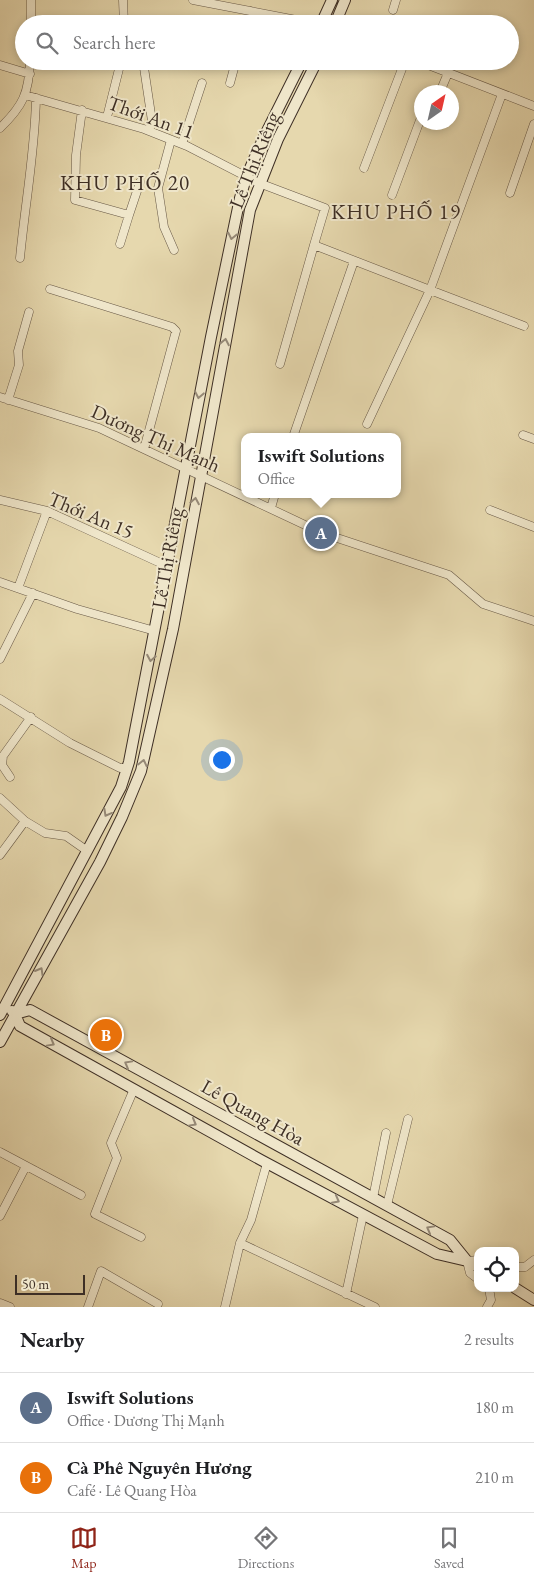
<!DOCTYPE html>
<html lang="en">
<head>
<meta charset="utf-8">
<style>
  :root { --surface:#fff; --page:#f2f2f2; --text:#202124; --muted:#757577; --line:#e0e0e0; --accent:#8f2418 }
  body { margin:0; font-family:"EB Garamond",serif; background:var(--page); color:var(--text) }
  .controls { position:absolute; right:15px; bottom:15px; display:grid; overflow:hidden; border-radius:10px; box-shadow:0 2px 8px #0003 }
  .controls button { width:45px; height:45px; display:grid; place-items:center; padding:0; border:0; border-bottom:1px solid var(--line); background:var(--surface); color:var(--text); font:25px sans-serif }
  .compass { position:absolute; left:414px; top:85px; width:45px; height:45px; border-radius:50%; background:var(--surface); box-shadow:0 2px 8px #0003; rotate:34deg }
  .scale { position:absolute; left:15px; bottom:12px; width:70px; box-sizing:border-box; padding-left:5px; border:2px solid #3e2f25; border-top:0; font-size:14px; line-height:18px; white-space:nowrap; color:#3e2f25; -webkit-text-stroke:4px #efe6ca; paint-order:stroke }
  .you { position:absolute; left:221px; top:759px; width:18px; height:18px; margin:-12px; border:4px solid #fff; border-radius:50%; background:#1a73e8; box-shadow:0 0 0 8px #1a73e833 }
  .badge { display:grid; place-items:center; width:32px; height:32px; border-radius:50%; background:var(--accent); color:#fff; font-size:16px; font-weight:700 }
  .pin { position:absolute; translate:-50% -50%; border:2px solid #fff; box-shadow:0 1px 5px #0006 }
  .popup { position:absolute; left:241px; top:433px; width:160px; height:65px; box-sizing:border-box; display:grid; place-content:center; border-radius:10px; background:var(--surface); filter:drop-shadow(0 1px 4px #0005); font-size:16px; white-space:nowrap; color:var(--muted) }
  .popup b { font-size:19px; color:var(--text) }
  .popup::after { content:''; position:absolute; left:50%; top:100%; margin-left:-10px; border:10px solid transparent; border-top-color:var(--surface) }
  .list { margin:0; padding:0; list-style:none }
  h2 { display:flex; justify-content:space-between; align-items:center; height:65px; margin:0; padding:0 20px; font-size:21px }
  h2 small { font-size:16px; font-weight:400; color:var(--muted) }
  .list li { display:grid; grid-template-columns:32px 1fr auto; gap:15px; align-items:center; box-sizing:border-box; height:70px; padding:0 20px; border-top:1px solid var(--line) }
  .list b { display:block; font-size:19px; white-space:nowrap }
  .list p { margin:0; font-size:16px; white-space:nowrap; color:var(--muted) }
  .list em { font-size:16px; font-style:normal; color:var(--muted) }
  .icon { flex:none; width:28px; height:28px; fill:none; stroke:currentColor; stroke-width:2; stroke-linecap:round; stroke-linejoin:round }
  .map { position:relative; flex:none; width:534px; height:1307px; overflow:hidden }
  .search { position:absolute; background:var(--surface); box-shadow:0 2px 8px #0003; left:15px; right:15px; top:15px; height:55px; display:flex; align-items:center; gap:12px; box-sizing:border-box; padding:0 18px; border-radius:28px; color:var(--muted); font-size:19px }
  .sheet { height:205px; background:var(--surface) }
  nav { display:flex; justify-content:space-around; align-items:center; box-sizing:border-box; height:70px; border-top:1px solid var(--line); background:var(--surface); font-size:14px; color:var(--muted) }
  nav a { display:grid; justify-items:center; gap:2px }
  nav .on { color:var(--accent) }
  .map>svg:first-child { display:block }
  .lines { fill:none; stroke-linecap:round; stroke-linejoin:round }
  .street-casing { stroke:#685947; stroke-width:9 }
  .secondary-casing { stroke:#3e2f25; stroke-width:12 }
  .street { stroke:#efe6ca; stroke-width:8 }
  .secondary { stroke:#efe6ca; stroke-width:10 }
  .oneway { stroke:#968a78 }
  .labels { text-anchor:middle; stroke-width:4; stroke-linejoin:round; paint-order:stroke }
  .street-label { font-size:20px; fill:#3e2f25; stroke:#efe6ca }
  .neighbourhood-label { font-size:21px; letter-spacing:1px; fill:#3e2f25; stroke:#efe6ca }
</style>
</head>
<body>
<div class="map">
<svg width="534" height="1307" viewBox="0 0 534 1307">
  <rect width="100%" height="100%" fill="#e6d8ae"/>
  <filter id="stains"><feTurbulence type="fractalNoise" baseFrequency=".004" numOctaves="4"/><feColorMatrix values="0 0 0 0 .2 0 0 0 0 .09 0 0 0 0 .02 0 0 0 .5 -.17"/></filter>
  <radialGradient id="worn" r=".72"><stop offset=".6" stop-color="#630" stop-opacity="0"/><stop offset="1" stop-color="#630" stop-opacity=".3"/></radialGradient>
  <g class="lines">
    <g class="street-casing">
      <path id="street" d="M 123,0 L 124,24
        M 193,0 L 317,24
        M 393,10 L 396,0
        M 31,24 L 31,0
        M 247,24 L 251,11
        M 143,61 L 152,121 L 149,131
        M 418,61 L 534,106
        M 0,65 L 30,74
        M 230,83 L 236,61
        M 440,92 L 448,73
        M 502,94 L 430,290 L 524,326
        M 25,95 L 144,129 L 187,146 L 259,183 L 325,208 L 314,245
        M 82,110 L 76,155 L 75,200 L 129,215 L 120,244
        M 107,117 L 121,61
        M 0,128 C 23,106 29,93 30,61
        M 171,140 L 158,188 L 164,227 L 174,250
        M 182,144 L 202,83
        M 364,168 L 405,61
        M 510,193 L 534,124
        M 392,195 L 422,115
        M 129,215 L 140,182
        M 20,258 C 25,204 35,152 36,98
        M 50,289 L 172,327 L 176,331 L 144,449
        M 280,364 L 314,245 L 430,290 L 367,424
        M 0,397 L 99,428 L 322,533 L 449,575 L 483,604 L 534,621
        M 8,400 L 19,365 L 18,351 L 29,312
        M 523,435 L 534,439
        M 293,437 L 354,261
        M 0,500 L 47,511 L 167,566
        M 271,508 L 275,494
        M 490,510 L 534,527
        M 0,582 L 77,609 L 155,631
        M 18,588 L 47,511
        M 0,659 L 33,593
        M 0,699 L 70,743 L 120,768 L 127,768
        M 10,777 L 2,765 L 3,756 L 31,717
        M 0,798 L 25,821 L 45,833 L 66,836 L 86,850
        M 0,855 L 25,821
        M 134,1089 L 111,1143 L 117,1158 L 95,1214 L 141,1237
        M 0,1152 L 81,1195
        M 373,1198 L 386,1133
        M 387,1205 L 408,1119
        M 0,1216 L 26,1166
        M 240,1243 L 375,1307
        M 478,1260 L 467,1261 L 470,1273 L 478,1279
        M 515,1267 L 525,1267 L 534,1260
        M 346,1294 L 363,1215
        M 0,1303 L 10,1307
        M 88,1307 L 101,1271 L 158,1304
        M 225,1307 L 240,1243 L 251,1220 L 267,1163
        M 487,1307 L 491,1300 L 489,1288"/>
    </g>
    <g class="secondary-casing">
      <path id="secondary" d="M 321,24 L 332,0
        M 335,24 L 345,0
        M 12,1011 L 15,1014 L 20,1026 L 261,1160 L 437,1254 L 467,1261 L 478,1267
        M 15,1014 L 30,1010 L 450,1240 L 467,1261
        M 0,1015 L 121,787 L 129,762 L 211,337 L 240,198 L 247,175 L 263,139 L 302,61
        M 0,1042 L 100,862 L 122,817 L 141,771 L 173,629 L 250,210 L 278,139 L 317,61
        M 515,1288 L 534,1300"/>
    </g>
    <use href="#street" class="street"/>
    <use href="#secondary" class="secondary"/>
  </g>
  <defs><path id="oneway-chevron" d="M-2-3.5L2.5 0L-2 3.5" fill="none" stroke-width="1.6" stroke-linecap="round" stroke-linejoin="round" transform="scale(1.25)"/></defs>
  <g class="oneway">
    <use href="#oneway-chevron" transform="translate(232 236) rotate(102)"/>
    <use href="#oneway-chevron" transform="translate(225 342) rotate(-79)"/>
    <use href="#oneway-chevron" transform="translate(199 395) rotate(101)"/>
    <use href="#oneway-chevron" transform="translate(195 501) rotate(-80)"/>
    <use href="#oneway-chevron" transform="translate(151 658) rotate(100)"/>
    <use href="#oneway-chevron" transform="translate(143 763) rotate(-77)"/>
    <use href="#oneway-chevron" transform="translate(107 813) rotate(119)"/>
    <use href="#oneway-chevron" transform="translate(40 971) rotate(-60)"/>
    <use href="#oneway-chevron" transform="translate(51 1043) rotate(29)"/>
    <use href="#oneway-chevron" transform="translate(128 1064) rotate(-151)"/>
    <use href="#oneway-chevron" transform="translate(193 1123) rotate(29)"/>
    <use href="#oneway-chevron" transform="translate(336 1200) rotate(28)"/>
    <use href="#oneway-chevron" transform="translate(430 1229) rotate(-151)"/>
  </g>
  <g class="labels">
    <g class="street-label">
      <text transform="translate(151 117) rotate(20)" y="7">Thới An 11</text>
      <text transform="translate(254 160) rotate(-68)" y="7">Lê Thị Riêng</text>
      <text transform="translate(156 438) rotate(24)" y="7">Dương Thị Mạnh</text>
      <text transform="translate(91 515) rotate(23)" y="7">Thới An 15</text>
      <text transform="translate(167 558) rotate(-80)" y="7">Lê Thị Riêng</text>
      <text transform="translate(253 1112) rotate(29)" y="7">Lê Quang Hòa</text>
    </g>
    <g class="neighbourhood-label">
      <text x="125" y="190">KHU PHỐ 20</text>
      <text x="396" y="219">KHU PHỐ 19</text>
    </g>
  </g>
  <rect width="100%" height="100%" filter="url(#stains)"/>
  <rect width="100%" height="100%" fill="url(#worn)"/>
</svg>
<div class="controls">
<button><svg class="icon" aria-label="locate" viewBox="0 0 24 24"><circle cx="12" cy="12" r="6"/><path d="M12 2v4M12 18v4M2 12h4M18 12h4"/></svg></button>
</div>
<svg class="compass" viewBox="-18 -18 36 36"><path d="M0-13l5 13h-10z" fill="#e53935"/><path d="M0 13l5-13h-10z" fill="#757577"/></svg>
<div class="scale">50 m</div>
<div class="you"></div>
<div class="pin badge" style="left:321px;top:533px;background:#5c6f8a">A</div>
<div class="popup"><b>Iswift Solutions</b>Office</div>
<div class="pin badge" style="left:106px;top:1035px;background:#e8710a">B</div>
<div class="search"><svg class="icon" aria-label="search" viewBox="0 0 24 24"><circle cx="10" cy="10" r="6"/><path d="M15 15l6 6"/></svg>Search here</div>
</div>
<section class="sheet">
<h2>Nearby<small>2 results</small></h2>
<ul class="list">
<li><span class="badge" style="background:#5c6f8a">A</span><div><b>Iswift Solutions</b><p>Office · Dương Thị Mạnh</p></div><em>180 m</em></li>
<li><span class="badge" style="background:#e8710a">B</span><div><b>Cà Phê Nguyên Hương</b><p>Café · Lê Quang Hòa</p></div><em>210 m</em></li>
</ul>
</section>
<nav>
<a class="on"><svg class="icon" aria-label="map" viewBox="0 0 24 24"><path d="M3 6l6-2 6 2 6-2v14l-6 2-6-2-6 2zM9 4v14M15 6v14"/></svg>Map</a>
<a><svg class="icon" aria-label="directions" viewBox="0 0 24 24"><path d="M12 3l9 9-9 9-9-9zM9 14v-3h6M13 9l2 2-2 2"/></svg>Directions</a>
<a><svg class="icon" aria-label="saved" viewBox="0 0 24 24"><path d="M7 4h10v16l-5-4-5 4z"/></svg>Saved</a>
</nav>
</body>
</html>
